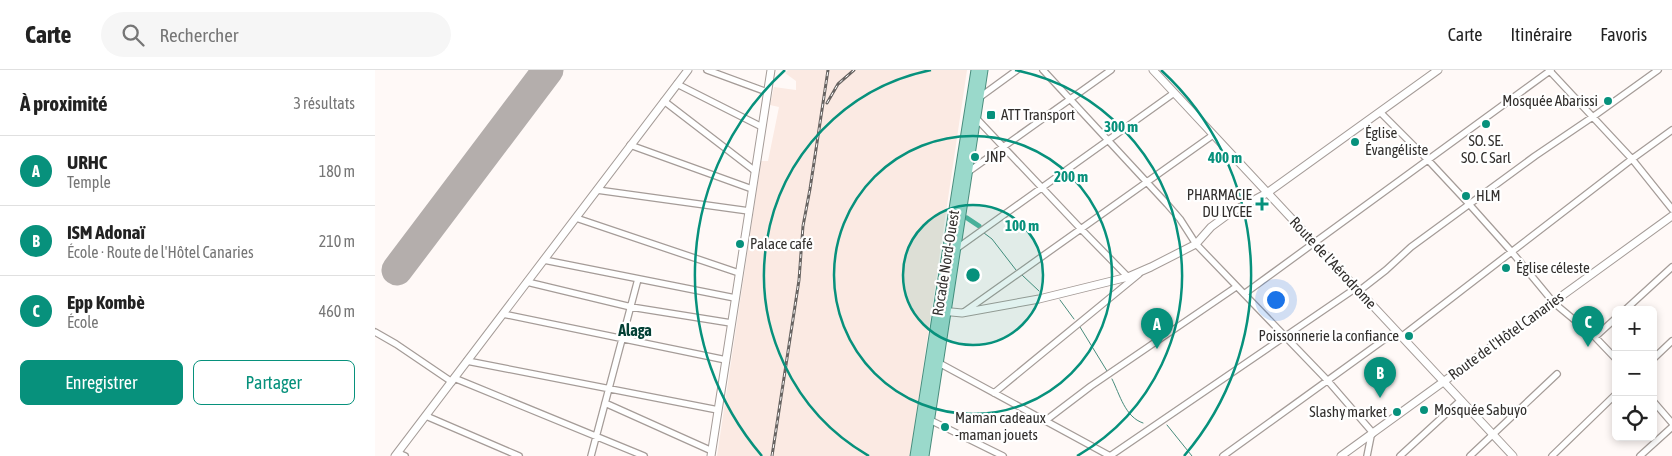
<!DOCTYPE html>
<html lang="fr">
<head>
<meta charset="utf-8">
<style>
  :root { --surface:#fff; --page:#f6f6f6; --text:#222; --muted:#767676; --line:#e0e0e0; --accent:#07917c }
  body { margin:0; font-family:"Asap Condensed",sans-serif; background:var(--page); color:var(--text) }
  .controls { position:absolute; right:15px; bottom:15px; display:grid; overflow:hidden; border-radius:8px; box-shadow:0 2px 8px #0003 }
  .controls button { width:45px; height:45px; display:grid; place-items:center; padding:0; border:0; border-bottom:1px solid var(--line); background:var(--surface); color:var(--text); font:25px sans-serif }
  .you { position:absolute; left:900px; top:229px; width:18px; height:18px; margin:-12px; border:4px solid #fff; border-radius:50%; background:#1a73e8; box-shadow:0 0 0 8px #1a73e833 }
  .badge { display:grid; place-items:center; width:32px; height:32px; border-radius:50%; background:var(--accent); color:#fff; font-size:16px; font-weight:700 }
  .pin { position:absolute; translate:-50% -41px; filter:drop-shadow(0 1px 2px #0008) }
  .pin::after { content:''; position:absolute; top:26px; width:18px; height:15px; background:inherit; clip-path:polygon(0 0,100% 0,50% 100%) }
  .list { margin:0; padding:0; list-style:none }
  h2 { display:flex; justify-content:space-between; align-items:center; height:65px; margin:0; padding:0 20px; font-size:21px }
  h2 small { font-size:16px; font-weight:400; color:var(--muted) }
  .list li { display:grid; grid-template-columns:32px 1fr auto; gap:15px; align-items:center; box-sizing:border-box; height:70px; padding:0 20px; border-top:1px solid var(--line) }
  .list b { display:block; font-size:19px; white-space:nowrap }
  .list p { margin:0; font-size:16px; white-space:nowrap; color:var(--muted) }
  .list em { font-size:16px; font-style:normal; color:var(--muted) }
  .actions { display:flex; gap:10px; padding:15px 20px }
  .actions a { flex:1; padding:11px 0; border:1px solid var(--accent); border-radius:8px; text-align:center; font-size:18px; color:var(--accent) }
  .actions .main { background:var(--accent); color:#fff }
  .icon { flex:none; width:28px; height:28px; fill:none; stroke:currentColor; stroke-width:2; stroke-linecap:round; stroke-linejoin:round }
  .map { position:relative; flex:none; width:1297px; height:386px; overflow:hidden }
  header { display:flex; align-items:center; gap:30px; box-sizing:border-box; height:70px; padding:0 25px; background:var(--surface); border-bottom:1px solid var(--line) }
  header strong { font-size:24px }
  nav { display:flex; gap:28px; margin-inline-start:auto; font-size:18px }
  .search { width:350px; height:45px; background:var(--page); display:flex; align-items:center; gap:12px; box-sizing:border-box; padding:0 18px; border-radius:28px; color:var(--muted); font-size:19px }
  main { display:flex }
  aside { flex:1; background:var(--surface) }
  .map>svg:first-child { display:block }
  .built { fill:#fbeae3 }
  .lines { fill:none; stroke-linecap:round; stroke-linejoin:round }
  .stream { stroke:#488c7d; stroke-width:1 }
  .canal { stroke:#51b49f; stroke-width:5 }
  .runway { stroke:#b4aeac; stroke-width:31 }
  .minor-casing { stroke:#a59c98; stroke-width:8 }
  .tertiary-casing { stroke:#a59c98; stroke-width:9 }
  .primary-casing { stroke:#498d7d; stroke-width:11 }
  .minor { stroke:#fff; stroke-width:5.5 }
  .tertiary { stroke:#fff; stroke-width:7 }
  .primary { stroke:#9ad9cb; stroke-width:9 }
  .rail-casing { stroke:#686462; stroke-width:3 }
  .rail { stroke:#fff; stroke-width:1; stroke-dasharray:4; stroke-linecap:butt }
  .ring { fill:none; stroke:#07917c; stroke-width:2.5 }
  .poi-dot { fill:#07917c; stroke:#fff; stroke-width:2 }
  .labels { text-anchor:middle; stroke-width:4.5; stroke-linejoin:round; paint-order:stroke }
  .poi-label { font-size:15px; fill:#322f2d; stroke:#fff; text-anchor:start }
  .street-label { font-size:15px; fill:#322f2d; stroke:#fff }
  .neighbourhood-label { font-size:16px; font-weight:bold; fill:#034035; stroke:#fff }
  .centre { fill:#07917c; stroke:#fff; stroke-width:2.5 }
  .ring-label { font-size:15px; text-anchor:middle; font-weight:bold; fill:#07917c; stroke:#fff; stroke-width:4.5; stroke-linejoin:round; paint-order:stroke }
</style>
</head>
<body>
<header>
<strong>Carte</strong>
<div class="search"><svg class="icon" aria-label="search" viewBox="0 0 24 24"><circle cx="10" cy="10" r="6"/><path d="M15 15l6 6"/></svg>Rechercher</div>
<nav><a>Carte</a><a>Itinéraire</a><a>Favoris</a></nav>
</header>
<main>
<aside>
<h2>À proximité<small>3 résultats</small></h2>
<ul class="list">
<li><span class="badge">A</span><div><b>URHC</b><p>Temple</p></div><em>180 m</em></li>
<li><span class="badge">B</span><div><b>ISM Adonaï</b><p>École · Route de l'Hôtel Canaries</p></div><em>210 m</em></li>
<li><span class="badge">C</span><div><b>Epp Kombè</b><p>École</p></div><em>460 m</em></li>
</ul>
<div class="actions"><a class="main">Enregistrer</a><a>Partager</a></div>
</aside>
<div class="map">
<svg width="1297" height="386" viewBox="0 0 1297 386">
  <rect width="100%" height="100%" fill="#fff9f7"/>
  <path class="built" d="M 413,0 L 592,0 L 535,386 L 342,386 L 386,91 L 393,91 L 404,37 L 395,35 L 399,17 L 421,20 L 421,11 L 410,3 Z"/>
  <g class="lines">
    <path class="stream" d="M 609,163 L 617,169 L 641,200
      M 647,205 L 664,221
      M 685,230 L 699,249
      M 705,257 L 732,301
      M 737,309 C 745,325 750,347 768,353
      M 792,355 L 817,386"/>
    <path class="canal" d="M 592,148 L 604,156"/>
    <path class="runway" d="M 22,200 L 173,0"/>
    <g class="minor-casing">
      <path id="minor" d="M 332,0 L 392,22
        M 668,0 L 792,134 L 805,149 L 821,174 L 953,311 L 998,363 L 996,366 L 992,386
        M 1174,0 L 1257,89 L 1297,139
        M 302,14 L 387,57
        M 605,27 L 642,0
        M 289,31 L 380,101
        M 1005,42 L 1053,90 L 1094,134 L 1136,181 L 1179,233 L 1220,267 L 1241,289
        M 601,48 L 706,159 L 753,207
        M 255,75 L 377,119
        M 593,102 L 736,0
        M 222,120 L 374,141
        M 201,148 L 364,203
        M 581,179 L 799,23
        M 169,190 L 360,228
        M 152,212 L 256,237 L 356,253
        M 984,221 L 1011,200 L 1036,177 L 1160,86 L 1219,46 L 1283,0
        M 869,224 L 1176,0
        M 1250,240 L 1297,197
        M 589,242 L 838,65
        M 128,244 L 351,290
        M 0,262 L 21,274 L 77,312
        M 1026,267 L 1257,89 L 1297,60
        M 1220,267 L 1241,248
        M 1278,289 L 1297,271
        M 92,291 L 343,340
        M 564,293 L 735,386
        M 79,308 L 269,386
        M 619,323 L 764,204
        M 1278,331 L 1297,353
        M 230,333 L 337,381
        M 51,346 L 144,386
        M 555,350 L 628,386
        M 670,351 L 716,316 L 861,217
        M 23,383 L 30,386
        M 216,386 L 263,209
        M 735,386 L 981,218
        M 848,386 L 1021,261
        M 1025,386 L 1086,330
        M 1095,386 L 1182,304
        M 1177,386 L 1241,324
        M 1265,386 L 1297,357"/>
    </g>
    <g class="tertiary-casing">
      <path id="tertiary" d="M 778,0 L 1138,386
        M 566,241 L 587,243 L 664,229 L 753,207 L 776,197 L 821,174 L 836,157 L 855,143 L 892,123 L 1063,0
        M 20,386 L 313,0
        M 336,386 L 396,0
        M 966,386 L 1297,146"/>
    </g>
    <g class="primary-casing">
      <path id="primary" d="M 540,386 L 601,0
        M 549,386 L 608,0"/>
    </g>
    <use href="#minor" class="minor"/>
    <use href="#tertiary" class="tertiary"/>
    <use href="#primary" class="primary"/>
    <g class="rail-casing">
      <path id="rail" d="M 452,33 L 463,14 L 479,0
        M 397,386 L 424,210 L 428,156 L 435,119 L 453,0"/>
    </g>
    <use href="#rail" class="rail"/>
  </g>
  <circle cx="598" cy="205" r="70" fill="#07917c" fill-opacity=".12"/>
  <g class="ring">
    <circle cx="598" cy="205" r="70"/>
    <circle cx="598" cy="205" r="139"/>
    <path d="M494 386A209 209 0 0 1 556 0M640 0A209 209 0 0 1 702 386"/>
    <path d="M387 386A278 278 0 0 1 410 0M786 0A278 278 0 0 1 809 386"/>
  </g>
  <g class="poi-dot">
    <circle cx="1233" cy="31" r="5"/>
    <rect x="611" y="40" width="10" height="10" rx="2.5"/>
    <circle cx="1111" cy="54" r="5"/>
    <circle cx="980" cy="72" r="5"/>
    <circle cx="600" cy="87" r="5"/>
    <circle cx="1091" cy="126" r="5"/>
    <path d="M884.5 126.5h5v5h5v5h-5v5h-5v-5h-5v-5h5z"/>
    <circle cx="365" cy="174" r="5"/>
    <circle cx="1131" cy="198" r="5"/>
    <circle cx="1034" cy="266" r="5"/>
    <circle cx="1049" cy="340" r="5"/>
    <circle cx="1022" cy="342" r="5"/>
    <circle cx="570" cy="357" r="5"/>
  </g>
  <g class="labels">
    <g class="poi-label">
      <text x="1223" y="36" text-anchor="end">Mosquée Abarissi</text>
      <text x="626" y="50">ATT Transport</text>
      <text x="990" y="68">Église<tspan x="990" dy="17">Évangéliste</tspan></text>
      <text x="1111" y="76" text-anchor="middle">SO. SE.<tspan x="1111" dy="17">SO. C Sarl</tspan></text>
      <text x="610" y="92">JNP</text>
      <text x="877" y="130" text-anchor="end">PHARMACIE<tspan x="877" dy="17">DU LYCEE</tspan></text>
      <text x="1101" y="131">HLM</text>
      <text x="375" y="179">Palace café</text>
      <text x="1141" y="203">Église céleste</text>
      <text x="1024" y="271" text-anchor="end">Poissonnerie la confiance</text>
      <text x="1059" y="345">Mosquée Sabuyo</text>
      <text x="1012" y="347" text-anchor="end">Slashy market</text>
      <text x="580" y="353">Maman cadeaux<tspan x="580" dy="17">-maman jouets</tspan></text>
    </g>
    <g class="street-label">
      <text transform="translate(571 193) rotate(-81)" y="5">Rocade Nord-Ouest</text>
      <text transform="translate(958 193) rotate(47)" y="5">Route de l'Aérodrome</text>
      <text transform="translate(1131 266) rotate(-36)" y="5">Route de l'Hôtel Canaries</text>
    </g>
    <g class="neighbourhood-label">
      <text x="260" y="266">Alaga</text>
    </g>
  </g>
  <circle cx="598" cy="205" r="8" class="centre"/>
  <g class="ring-label">
    <text x="746" y="62">300 m</text>
    <text x="850" y="93">400 m</text>
    <text x="696" y="112">200 m</text>
    <text x="647" y="161">100 m</text>
  </g>
</svg>
<div class="controls">
<button>+</button>
<button>−</button>
<button><svg class="icon" aria-label="locate" viewBox="0 0 24 24"><circle cx="12" cy="12" r="6"/><path d="M12 2v4M12 18v4M2 12h4M18 12h4"/></svg></button>
</div>
<div class="you"></div>
<div class="pin badge" style="left:782px;top:279px">A</div>
<div class="pin badge" style="left:1005px;top:328px">B</div>
<div class="pin badge" style="left:1213px;top:277px">C</div>
</div>
</main>
</body>
</html>
